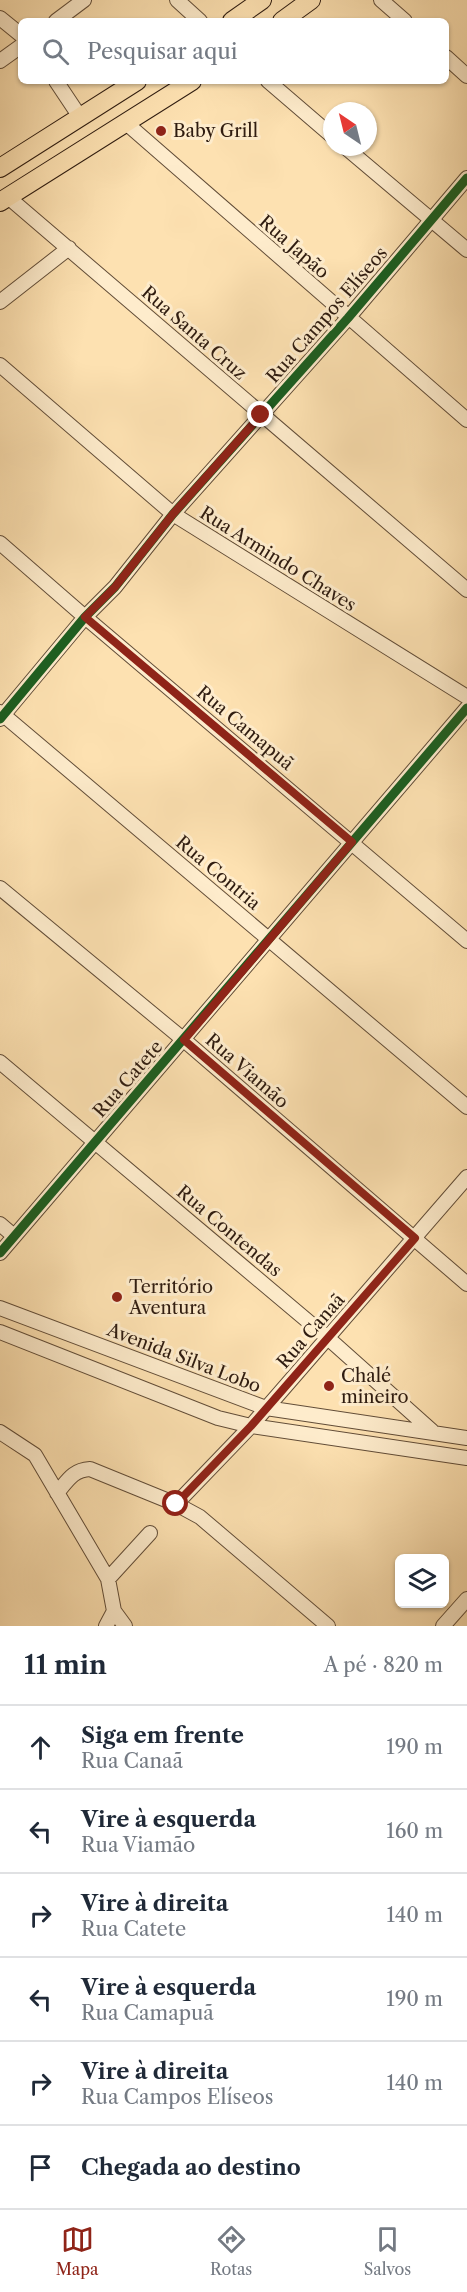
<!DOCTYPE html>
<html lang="pt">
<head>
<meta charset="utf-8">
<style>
  :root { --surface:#fff; --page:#f6f6f7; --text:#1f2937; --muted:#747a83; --line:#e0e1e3; --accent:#8f2418 }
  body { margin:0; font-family:"Libre Caslon Text",serif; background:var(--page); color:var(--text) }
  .controls { position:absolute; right:18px; bottom:18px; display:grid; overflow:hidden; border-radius:9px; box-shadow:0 2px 4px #0004 }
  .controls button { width:54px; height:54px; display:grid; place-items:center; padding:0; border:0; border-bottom:2px solid var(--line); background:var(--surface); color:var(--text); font:30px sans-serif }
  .compass { position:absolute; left:323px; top:102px; width:54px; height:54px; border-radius:50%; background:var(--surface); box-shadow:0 2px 4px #0004; rotate:325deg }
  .stop { position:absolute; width:18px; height:18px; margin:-14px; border:4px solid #8f2418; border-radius:50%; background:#fff }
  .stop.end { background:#8f2418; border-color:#fff; box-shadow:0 2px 6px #0008 }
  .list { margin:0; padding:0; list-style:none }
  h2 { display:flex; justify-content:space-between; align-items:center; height:78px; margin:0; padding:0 24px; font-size:26px }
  h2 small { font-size:20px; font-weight:400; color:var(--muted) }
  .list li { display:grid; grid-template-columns:39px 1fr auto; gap:18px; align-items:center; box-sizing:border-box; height:84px; padding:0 24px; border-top:2px solid var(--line) }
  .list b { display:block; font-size:22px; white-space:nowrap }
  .list p { margin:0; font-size:20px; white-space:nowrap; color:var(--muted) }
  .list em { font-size:20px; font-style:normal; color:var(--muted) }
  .icon { flex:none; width:33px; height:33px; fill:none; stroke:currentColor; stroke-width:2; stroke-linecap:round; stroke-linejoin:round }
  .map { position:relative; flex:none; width:467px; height:1626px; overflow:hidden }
  .search { position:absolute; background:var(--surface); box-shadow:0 2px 4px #0004; left:18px; right:18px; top:18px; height:66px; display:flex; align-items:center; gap:15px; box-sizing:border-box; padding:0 21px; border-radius:9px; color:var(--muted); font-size:22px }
  .sheet { height:582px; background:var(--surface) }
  nav { display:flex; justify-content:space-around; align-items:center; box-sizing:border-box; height:84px; border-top:2px solid var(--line); background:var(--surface); font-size:16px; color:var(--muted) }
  nav a { display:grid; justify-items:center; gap:3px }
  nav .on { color:var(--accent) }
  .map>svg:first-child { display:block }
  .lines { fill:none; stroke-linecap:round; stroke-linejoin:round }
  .minor-casing { stroke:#624d38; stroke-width:16 }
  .major-casing { stroke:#2f1c10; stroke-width:20 }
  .minor { stroke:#feeccc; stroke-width:14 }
  .major { stroke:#fde1b1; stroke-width:18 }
  .cycleway-casing { stroke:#feeccc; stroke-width:13 }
  .cycleway { stroke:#1b5e20; stroke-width:9 }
  .route { stroke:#8f2418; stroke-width:8 }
  .poi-dot { fill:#8f2418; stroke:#feeccc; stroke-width:2 }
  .labels { text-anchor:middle; stroke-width:6; stroke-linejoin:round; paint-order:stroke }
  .poi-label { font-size:18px; fill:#2f1c10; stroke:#feeccc; text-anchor:start }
  .street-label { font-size:18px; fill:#2f1c10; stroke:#feeccc }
</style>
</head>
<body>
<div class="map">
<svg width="467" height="1626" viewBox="0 0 467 1626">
  <rect width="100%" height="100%" fill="#fde1b1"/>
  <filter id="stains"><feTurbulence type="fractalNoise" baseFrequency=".00333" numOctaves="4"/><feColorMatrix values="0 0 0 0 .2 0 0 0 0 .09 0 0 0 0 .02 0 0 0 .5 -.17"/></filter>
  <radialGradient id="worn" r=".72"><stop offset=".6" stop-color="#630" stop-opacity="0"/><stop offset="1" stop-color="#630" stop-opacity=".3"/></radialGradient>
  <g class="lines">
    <g class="minor-casing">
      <path id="minor" d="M 177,0 L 200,21
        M 381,0 L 405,21
        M 0,18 L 21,35
        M 56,21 L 84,0
        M 446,57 L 467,76
        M 0,61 L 21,46
        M 56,81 L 80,117
        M 268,81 L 332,136
        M 126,123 L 467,420
        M 345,147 L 467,250
        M 8,197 L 467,590
        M 0,302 L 69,248
        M 0,365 L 173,514 L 467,697
        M 0,543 L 85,617 L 467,941
        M 0,712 L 467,1107
        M 0,719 L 85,617 L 115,587 L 173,514 L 348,318 L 467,178
        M 0,888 L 184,1040 L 467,1284
        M 0,1062 L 329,1339 L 432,1431
        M 0,1224 L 14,1236
        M 0,1253 L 467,708
        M 0,1308 L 266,1408 L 467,1438
        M 0,1332 L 218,1418 L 251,1426 L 467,1458
        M 0,1432 L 35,1455 L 108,1579 L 114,1611 L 125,1626
        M 57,1493 C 68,1480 73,1470 90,1469 L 176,1504 L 200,1517 L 328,1626
        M 176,1504 L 251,1426 L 467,1177
        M 108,1579 L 150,1533
        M 106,1626 L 114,1611
        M 443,1626 L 467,1599"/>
    </g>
    <g class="major-casing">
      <path id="major" d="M 232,21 L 262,0
        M 282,21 L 311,0
        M 0,168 L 137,81
        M 0,202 L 192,81"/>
    </g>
    <use href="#minor" class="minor"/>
    <use href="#major" class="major"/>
    <g class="cycleway-casing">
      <path id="cycleway" d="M 0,719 L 85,617 L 115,587 L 173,514 L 348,318 L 467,178
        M 0,1253 L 467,708"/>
    </g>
    <use href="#cycleway" class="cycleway"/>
  </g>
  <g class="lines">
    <path class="route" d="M 176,1504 L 251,1426 L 415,1238 L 184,1040 L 352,842 L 85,617 L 115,587 L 173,514 L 261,415"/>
  </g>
  <g class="poi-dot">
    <circle cx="161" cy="131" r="6"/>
    <circle cx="117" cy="1297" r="6"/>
    <circle cx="329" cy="1386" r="6"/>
  </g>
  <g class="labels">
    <g class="poi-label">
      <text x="173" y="137">Baby Grill</text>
      <text x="129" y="1293">Território<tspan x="129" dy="21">Aventura</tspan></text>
      <text x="341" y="1382">Chalé<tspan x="341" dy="21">mineiro</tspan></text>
    </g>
    <g class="street-label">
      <text transform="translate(294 247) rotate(41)" y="6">Rua Japão</text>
      <text transform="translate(327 315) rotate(-49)" y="6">Rua Campos Elíseos</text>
      <text transform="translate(194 333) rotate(41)" y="6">Rua Santa Cruz</text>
      <text transform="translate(278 559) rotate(32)" y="6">Rua Armindo Chaves</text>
      <text transform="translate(245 728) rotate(40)" y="6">Rua Camapuã</text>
      <text transform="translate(218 873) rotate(40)" y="6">Rua Contria</text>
      <text transform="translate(247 1071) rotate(41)" y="6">Rua Viamão</text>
      <text transform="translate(128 1079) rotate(-49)" y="6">Rua Catete</text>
      <text transform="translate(229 1231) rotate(40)" y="6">Rua Contendas</text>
      <text transform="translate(311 1331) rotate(-49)" y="6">Rua Canaã</text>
      <text transform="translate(184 1358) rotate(21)" y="6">Avenida Silva Lobo</text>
    </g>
  </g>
  <rect width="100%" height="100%" filter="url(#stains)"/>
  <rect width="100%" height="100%" fill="url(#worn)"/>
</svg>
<div class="controls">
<button><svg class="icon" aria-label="layers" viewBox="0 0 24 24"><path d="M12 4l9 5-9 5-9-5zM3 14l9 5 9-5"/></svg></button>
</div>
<svg class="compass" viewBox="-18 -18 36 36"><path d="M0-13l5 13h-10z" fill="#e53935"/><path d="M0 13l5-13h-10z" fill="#747a83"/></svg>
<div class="stop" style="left:176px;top:1504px"></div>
<div class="stop end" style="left:261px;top:415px"></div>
<div class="search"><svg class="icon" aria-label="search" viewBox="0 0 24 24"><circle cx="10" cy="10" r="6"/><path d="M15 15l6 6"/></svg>Pesquisar aqui</div>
</div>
<section class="sheet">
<h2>11 min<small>A pé · 820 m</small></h2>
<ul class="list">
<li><svg class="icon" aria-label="ahead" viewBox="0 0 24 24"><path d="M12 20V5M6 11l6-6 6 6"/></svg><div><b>Siga em frente</b><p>Rua Canaã</p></div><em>190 m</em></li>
<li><svg class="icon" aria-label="left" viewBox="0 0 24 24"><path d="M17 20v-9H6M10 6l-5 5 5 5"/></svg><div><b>Vire à esquerda</b><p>Rua Viamão</p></div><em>160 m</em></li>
<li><svg class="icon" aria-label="right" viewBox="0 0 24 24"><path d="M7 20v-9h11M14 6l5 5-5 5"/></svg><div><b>Vire à direita</b><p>Rua Catete</p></div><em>140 m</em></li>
<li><svg class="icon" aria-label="left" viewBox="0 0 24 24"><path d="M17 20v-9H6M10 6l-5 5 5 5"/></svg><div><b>Vire à esquerda</b><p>Rua Camapuã</p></div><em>190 m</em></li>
<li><svg class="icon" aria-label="right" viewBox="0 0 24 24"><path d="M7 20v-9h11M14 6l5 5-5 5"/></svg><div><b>Vire à direita</b><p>Rua Campos Elíseos</p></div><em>140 m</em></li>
<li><svg class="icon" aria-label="arrive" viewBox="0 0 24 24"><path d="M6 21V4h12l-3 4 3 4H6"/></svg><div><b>Chegada ao destino</b></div></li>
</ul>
</section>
<nav>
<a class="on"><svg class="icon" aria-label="map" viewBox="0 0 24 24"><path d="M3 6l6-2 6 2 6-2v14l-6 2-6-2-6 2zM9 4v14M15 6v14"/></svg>Mapa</a>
<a><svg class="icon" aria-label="directions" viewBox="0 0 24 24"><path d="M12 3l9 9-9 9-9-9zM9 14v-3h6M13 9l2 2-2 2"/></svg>Rotas</a>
<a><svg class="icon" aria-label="saved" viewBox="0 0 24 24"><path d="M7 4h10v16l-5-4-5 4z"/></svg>Salvos</a>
</nav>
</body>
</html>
